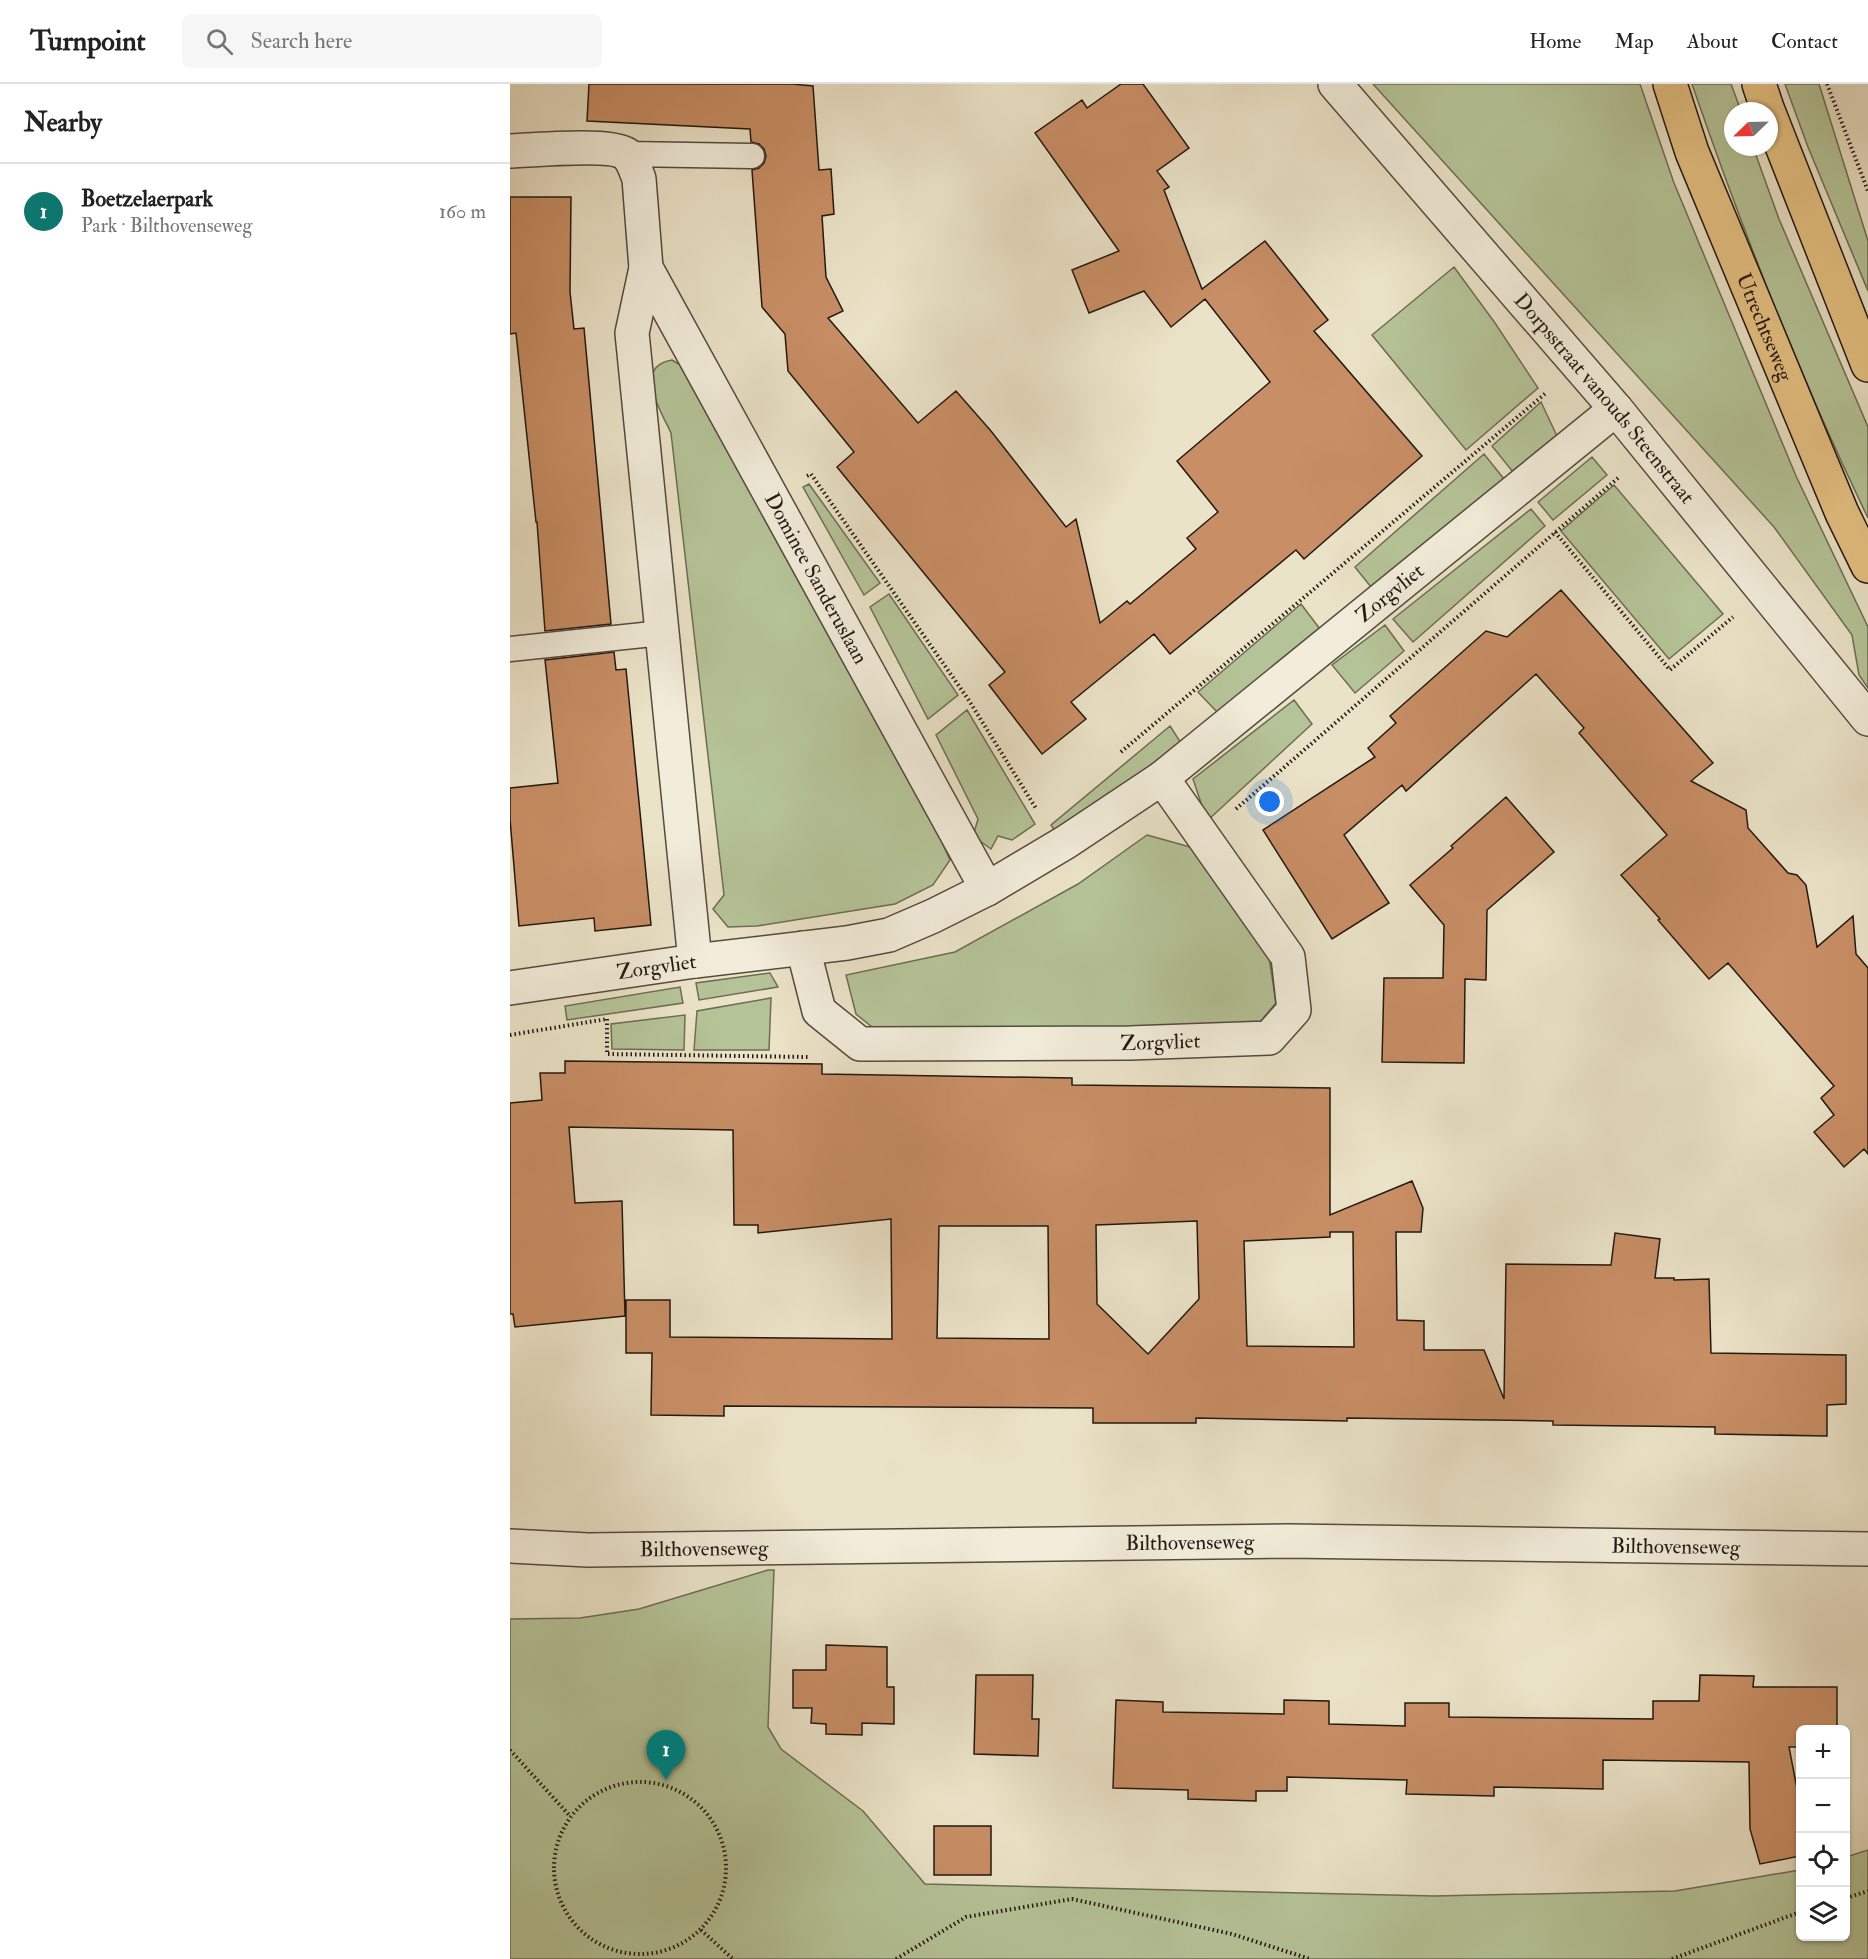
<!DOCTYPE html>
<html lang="en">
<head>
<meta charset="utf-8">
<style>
  :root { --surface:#fff; --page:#f6f6f6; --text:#222; --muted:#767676; --line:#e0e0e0; --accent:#0f766e }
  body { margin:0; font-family:"IM FELL Double Pica",serif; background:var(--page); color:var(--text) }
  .controls { position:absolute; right:18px; bottom:18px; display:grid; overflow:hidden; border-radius:9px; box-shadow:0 2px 4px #0004 }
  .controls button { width:54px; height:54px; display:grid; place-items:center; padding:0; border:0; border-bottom:2px solid var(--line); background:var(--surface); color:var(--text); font:30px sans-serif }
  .compass { position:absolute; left:1214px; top:18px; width:54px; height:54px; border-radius:50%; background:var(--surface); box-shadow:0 2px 4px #0004; rotate:247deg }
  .you { position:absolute; left:760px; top:718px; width:21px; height:21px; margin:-15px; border:4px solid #fff; border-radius:50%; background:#1a73e8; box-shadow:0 0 0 9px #1a73e833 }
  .badge { display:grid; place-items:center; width:39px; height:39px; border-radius:50%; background:var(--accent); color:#fff; font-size:20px; font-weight:700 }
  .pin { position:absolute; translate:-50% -50px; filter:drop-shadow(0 2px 3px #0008) }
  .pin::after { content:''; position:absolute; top:32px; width:21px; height:18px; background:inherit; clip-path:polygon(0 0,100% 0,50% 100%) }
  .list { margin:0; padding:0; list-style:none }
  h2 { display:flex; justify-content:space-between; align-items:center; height:78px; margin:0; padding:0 24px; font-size:26px }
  h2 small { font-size:20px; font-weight:400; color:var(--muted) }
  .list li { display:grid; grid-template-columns:39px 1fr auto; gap:18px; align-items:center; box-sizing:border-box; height:96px; padding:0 24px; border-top:2px solid var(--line) }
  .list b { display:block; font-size:22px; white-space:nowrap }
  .list p { margin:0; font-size:20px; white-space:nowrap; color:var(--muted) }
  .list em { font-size:20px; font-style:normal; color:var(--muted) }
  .icon { flex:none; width:33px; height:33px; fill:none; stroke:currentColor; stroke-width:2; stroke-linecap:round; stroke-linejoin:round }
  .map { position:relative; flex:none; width:1358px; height:1875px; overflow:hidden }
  header { display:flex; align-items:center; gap:36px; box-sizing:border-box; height:84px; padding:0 30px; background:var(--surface); border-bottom:2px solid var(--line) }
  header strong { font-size:28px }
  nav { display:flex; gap:33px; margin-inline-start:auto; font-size:21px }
  .search { width:420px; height:54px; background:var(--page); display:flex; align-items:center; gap:15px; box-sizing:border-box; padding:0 21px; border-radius:9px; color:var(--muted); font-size:22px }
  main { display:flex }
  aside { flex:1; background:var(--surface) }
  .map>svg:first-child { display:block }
  .green { fill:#b5c498; stroke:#6c6e54; stroke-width:1.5 }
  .building { fill:#c88e65; stroke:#221811; stroke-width:1.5; fill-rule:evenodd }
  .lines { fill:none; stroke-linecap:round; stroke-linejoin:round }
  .lane-casing { stroke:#544b3f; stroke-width:27 }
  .street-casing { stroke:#544b3f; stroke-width:36 }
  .primary-casing { stroke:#221811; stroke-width:36 }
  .path { stroke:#221811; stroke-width:4; stroke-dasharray:1.5 3; stroke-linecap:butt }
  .lane { stroke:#f2eddb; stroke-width:24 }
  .street { stroke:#f2eddb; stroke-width:33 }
  .primary { stroke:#e6c284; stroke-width:33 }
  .labels { text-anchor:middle; stroke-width:6; stroke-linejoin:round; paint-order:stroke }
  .street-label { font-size:21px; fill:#221811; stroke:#f2eddb }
</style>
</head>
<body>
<header>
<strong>Turnpoint</strong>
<div class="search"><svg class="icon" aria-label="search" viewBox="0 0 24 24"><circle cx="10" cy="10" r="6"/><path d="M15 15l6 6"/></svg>Search here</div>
<nav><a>Home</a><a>Map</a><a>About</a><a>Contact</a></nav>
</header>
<main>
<aside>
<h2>Nearby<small></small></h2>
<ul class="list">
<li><span class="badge">1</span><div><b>Boetzelaerpark</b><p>Park · Bilthovenseweg</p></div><em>160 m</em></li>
</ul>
</aside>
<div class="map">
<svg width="1358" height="1875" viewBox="0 0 1358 1875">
  <rect width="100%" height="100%" fill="#ebe3c8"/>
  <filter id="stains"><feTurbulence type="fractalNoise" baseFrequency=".00333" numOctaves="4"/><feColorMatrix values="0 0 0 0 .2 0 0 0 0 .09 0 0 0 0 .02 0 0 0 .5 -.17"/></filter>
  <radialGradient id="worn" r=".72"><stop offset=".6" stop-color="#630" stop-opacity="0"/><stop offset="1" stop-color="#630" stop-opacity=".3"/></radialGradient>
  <path class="green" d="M 863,0 L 1130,0 L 1164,99 L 1286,392 L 1358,543 L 1358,604 L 1349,591 L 1342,551 L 1264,443 Z
    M 1182,0 L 1221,0 L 1231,27 L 1223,27 L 1223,63 L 1243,63 L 1269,135 L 1358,343 L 1358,434 C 1290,294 1233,148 1182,0 Z
    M 1275,0 L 1309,0 L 1358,157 L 1358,207 L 1298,63 Z
    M 944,183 L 985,239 L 1028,304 L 956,366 L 862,251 Z
    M 162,276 L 172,282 L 431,756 L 440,776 L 423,801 L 385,820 L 247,842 L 218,843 L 203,825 L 214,811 L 161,349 C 151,327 122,283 162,276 Z
    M 1031,318 L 1047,352 L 1003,388 L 982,362 Z
    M 974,370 L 994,395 L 861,503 L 845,483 Z
    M 1082,373 L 1097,391 L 1043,436 L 1028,418 Z
    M 299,400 L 370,499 L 354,511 L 293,403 Z
    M 1104,401 L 1213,530 L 1159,575 L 1051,447 Z
    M 1021,425 L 1035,442 L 903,558 L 883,535 Z
    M 379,510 L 448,611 L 418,635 L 360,523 Z
    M 791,520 L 810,545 L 709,630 L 688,608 Z
    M 875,541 L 894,567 L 845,609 L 822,581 Z
    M 784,616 L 802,640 L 697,737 L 683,695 Z
    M 457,626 L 525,740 L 502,756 L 488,752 L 481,765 L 463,752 L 468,735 L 426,651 Z
    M 660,642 L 671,659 L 600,715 L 546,749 L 541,741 Z
    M 637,751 L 680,763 L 759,873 L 766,919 L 744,945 L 421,953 L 362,943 L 346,930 L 336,891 L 445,868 L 568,800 Z
    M 260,889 L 268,903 L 189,916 L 186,899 Z
    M 170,903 L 173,919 L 57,936 L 55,922 Z
    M 261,914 L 259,966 L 184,966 L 187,927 Z
    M 175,931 L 174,966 L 102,965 L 101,940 Z
    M 258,1486 L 264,1486 L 258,1643 L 271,1665 L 353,1727 L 415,1800 L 924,1812 L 1165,1807 L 1290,1786 L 1290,1852 L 1336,1852 L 1336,1773 L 1358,1766 L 1358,1875 L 0,1875 L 0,1535 L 70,1534 L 129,1525 Z"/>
  <path class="building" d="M 79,0 L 282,0 L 303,2 L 309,86 L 321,85 L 324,130 L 312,132 L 316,193 L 333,227 L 318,234 L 408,339 L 446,307 L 481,347 L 556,443 L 566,435 L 590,539 L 617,517 L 620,520 L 686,465 L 677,454 L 708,428 L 667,377 L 760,298 L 695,215 L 661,243 L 634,207 L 579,229 L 562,186 L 609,167 L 525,49 L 572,16 L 577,24 L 611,0 L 633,0 L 679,64 L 647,87 L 659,103 L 654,106 L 692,205 L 755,157 L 818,236 L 804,247 L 912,372 L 794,475 L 786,466 L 660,570 L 644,550 L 561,618 L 576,635 L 532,670 L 479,601 L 495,588 L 327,383 L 344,368 L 278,287 L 275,250 L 252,223 L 242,86 L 249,84 L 254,79 L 256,72 L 254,65 L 249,60 L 241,58 L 240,45 L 77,37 Z
    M 0,113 L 61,113 L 60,208 L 64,245 L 74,244 L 101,540 L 35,547 L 27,438 L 26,438 L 6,249 L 0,250 Z
    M 1051,506 L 1203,679 L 1181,697 L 1236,726 L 1238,744 L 1278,789 L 1287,791 L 1296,801 L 1307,863 L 1343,832 L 1346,870 L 1358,884 L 1358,1070 L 1354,1065 L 1334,1083 L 1304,1048 L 1324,1031 L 1311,1014 L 1324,1002 L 1218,879 L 1199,895 L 1148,836 L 1150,835 L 1111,791 L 1157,751 L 1069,649 L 1074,644 L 1026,590 L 896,707 L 892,701 L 834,751 L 879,819 L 822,855 L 753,746 L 865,673 L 858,664 L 886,639 L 880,632 L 976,547 L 997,553 Z
    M 104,568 L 106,586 L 116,585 L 141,841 L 85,847 L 84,834 L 9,842 L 0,735 L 0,704 L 48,699 L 35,576 Z
    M 996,713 L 1044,768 L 977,826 L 976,896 L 955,895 L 954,979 L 872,978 L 874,894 L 933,894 L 934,841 L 900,801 L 943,764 L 941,762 Z
    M 55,977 L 312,980 L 312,990 L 562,994 L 562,1001 L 820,1004 L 820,1131 L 902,1097 L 913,1124 L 911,1148 L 886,1148 L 887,1236 L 914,1237 L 914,1266 L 974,1266 L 994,1315 L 996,1180 L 1101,1181 L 1105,1149 L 1150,1155 L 1145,1194 L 1164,1194 L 1164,1196 L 1199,1195 L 1201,1269 L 1336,1271 L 1336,1320 L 1317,1321 L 1317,1352 L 1205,1350 L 1205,1343 L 1043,1341 L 1043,1337 L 837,1334 L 837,1337 L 686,1334 L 686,1339 L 583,1339 L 583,1324 L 214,1322 L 214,1332 L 141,1331 L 142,1269 L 116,1269 L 116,1216 L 160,1216 L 160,1253 L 382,1255 L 381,1135 L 248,1149 L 248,1141 L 224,1141 L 223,1046 L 59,1043 L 65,1119 L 112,1117 L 115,1232 L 5,1243 L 3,1230 L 0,1230 L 0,1019 L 32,1016 L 30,989 L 55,989 ZM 687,1137 L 689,1215 L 638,1270 L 587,1220 L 586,1141 ZM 429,1142 L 538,1142 L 539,1255 L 427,1254 ZM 820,1148 L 843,1148 L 844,1263 L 737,1262 L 734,1157 L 820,1153 Z
    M 316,1561 L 377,1563 L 377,1603 L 384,1603 L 384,1640 L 352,1639 L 352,1651 L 316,1650 L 316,1640 L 301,1639 L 302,1624 L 283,1624 L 283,1586 L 316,1586 Z
    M 466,1591 L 523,1591 L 522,1635 L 529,1635 L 528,1672 L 464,1670 Z
    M 1190,1591 L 1244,1592 L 1243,1603 L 1327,1603 L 1327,1646 L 1290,1646 L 1290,1663 L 1279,1663 L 1290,1720 L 1290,1772 L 1250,1780 L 1240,1745 L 1239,1678 L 1093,1676 L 1093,1705 L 984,1703 L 984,1712 L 896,1710 L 897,1696 L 777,1693 L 777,1707 L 746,1707 L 746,1717 L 678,1715 L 678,1706 L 603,1704 L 606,1616 L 653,1618 L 653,1628 L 774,1630 L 774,1616 L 819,1617 L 819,1640 L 895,1642 L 895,1619 L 939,1619 L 939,1633 L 1143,1635 L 1143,1617 L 1189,1617 Z
    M 424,1742 L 481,1742 L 481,1791 L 424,1791 Z"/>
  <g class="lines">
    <g class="lane-casing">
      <path id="lane" d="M 116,70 L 242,72
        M 0,565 L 152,549"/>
    </g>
    <g class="street-casing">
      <g id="street">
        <path id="s1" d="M 825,0 L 1106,325 L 1358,635"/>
        <path d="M 0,67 C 22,66 101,59 116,70 C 123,76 126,87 129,95 L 136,184 L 122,249 L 185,877"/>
        <path id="s2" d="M 136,184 L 477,805"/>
        <path id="s3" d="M 293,864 L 309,927 L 350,960 L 620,959 L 759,954 L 784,926 L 778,873 L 652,694"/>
        <path id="s4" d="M 0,904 L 185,877 L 337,859 L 379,851 L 423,832 L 477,805 L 556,758 L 652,694 L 1106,325"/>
        <path id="s5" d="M 0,1462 L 78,1466 L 778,1457 L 1358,1465"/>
      </g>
    </g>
    <g class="primary-casing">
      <g id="primary">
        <path id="s6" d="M 1160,0 L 1182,68 L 1332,429 L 1358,482"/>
        <path d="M 1249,0 L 1258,27"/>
        <path d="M 1259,29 L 1358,281"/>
      </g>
    </g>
    <path class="path" d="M 1317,0 L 1358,107
      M 297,392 L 301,390 L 458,615 L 527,726
      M 1045,448 L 1160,586 L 1223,533
      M 611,668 L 1036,309
      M 726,725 L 1108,394
      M 97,935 L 97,970 L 298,973
      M 0,951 L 97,935
      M 0,1666 L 60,1732
      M44 1784a86 86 0 1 1 172 0a86 86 0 1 1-172 0Z
      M 1336,1814 L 1358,1807
      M 191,1846 L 223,1875
      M 386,1875 L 456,1833 L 562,1815 L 722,1850 L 800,1875
      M 1162,1875 L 1290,1828"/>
    <use href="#lane" class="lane"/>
    <use href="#street" class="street"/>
    <use href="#primary" class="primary"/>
  </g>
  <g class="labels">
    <g class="street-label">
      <text dy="7" stroke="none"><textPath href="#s6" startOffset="261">Utrechtseweg</textPath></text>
      <text dy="7" stroke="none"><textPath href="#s1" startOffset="414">Dorpsstraat vanouds Steenstraat</textPath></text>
      <text dy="7" stroke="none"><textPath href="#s2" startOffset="354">Dominee Sanderuslaan</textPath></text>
      <text dy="7" stroke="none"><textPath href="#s4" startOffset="992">Zorgvliet</textPath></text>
      <text dy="7" stroke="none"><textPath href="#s4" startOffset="148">Zorgvliet</textPath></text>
      <text dy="7" stroke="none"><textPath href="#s3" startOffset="418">Zorgvliet</textPath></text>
      <text dy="7" stroke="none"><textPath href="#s5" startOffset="680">Bilthovenseweg</textPath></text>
      <text dy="7" stroke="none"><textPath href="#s5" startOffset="1166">Bilthovenseweg</textPath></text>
      <text dy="7" stroke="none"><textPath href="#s5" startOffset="194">Bilthovenseweg</textPath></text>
    </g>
  </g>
  <rect width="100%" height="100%" filter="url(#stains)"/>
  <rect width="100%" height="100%" fill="url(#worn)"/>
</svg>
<div class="controls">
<button>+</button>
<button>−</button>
<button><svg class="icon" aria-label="locate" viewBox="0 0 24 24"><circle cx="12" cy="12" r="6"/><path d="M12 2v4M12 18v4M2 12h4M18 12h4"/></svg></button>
<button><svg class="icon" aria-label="layers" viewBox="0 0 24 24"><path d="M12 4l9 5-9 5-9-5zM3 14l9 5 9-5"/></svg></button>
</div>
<svg class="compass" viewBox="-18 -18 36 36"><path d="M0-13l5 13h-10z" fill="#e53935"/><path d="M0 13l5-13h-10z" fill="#767676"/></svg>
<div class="you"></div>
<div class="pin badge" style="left:156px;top:1696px">1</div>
</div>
</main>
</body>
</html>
